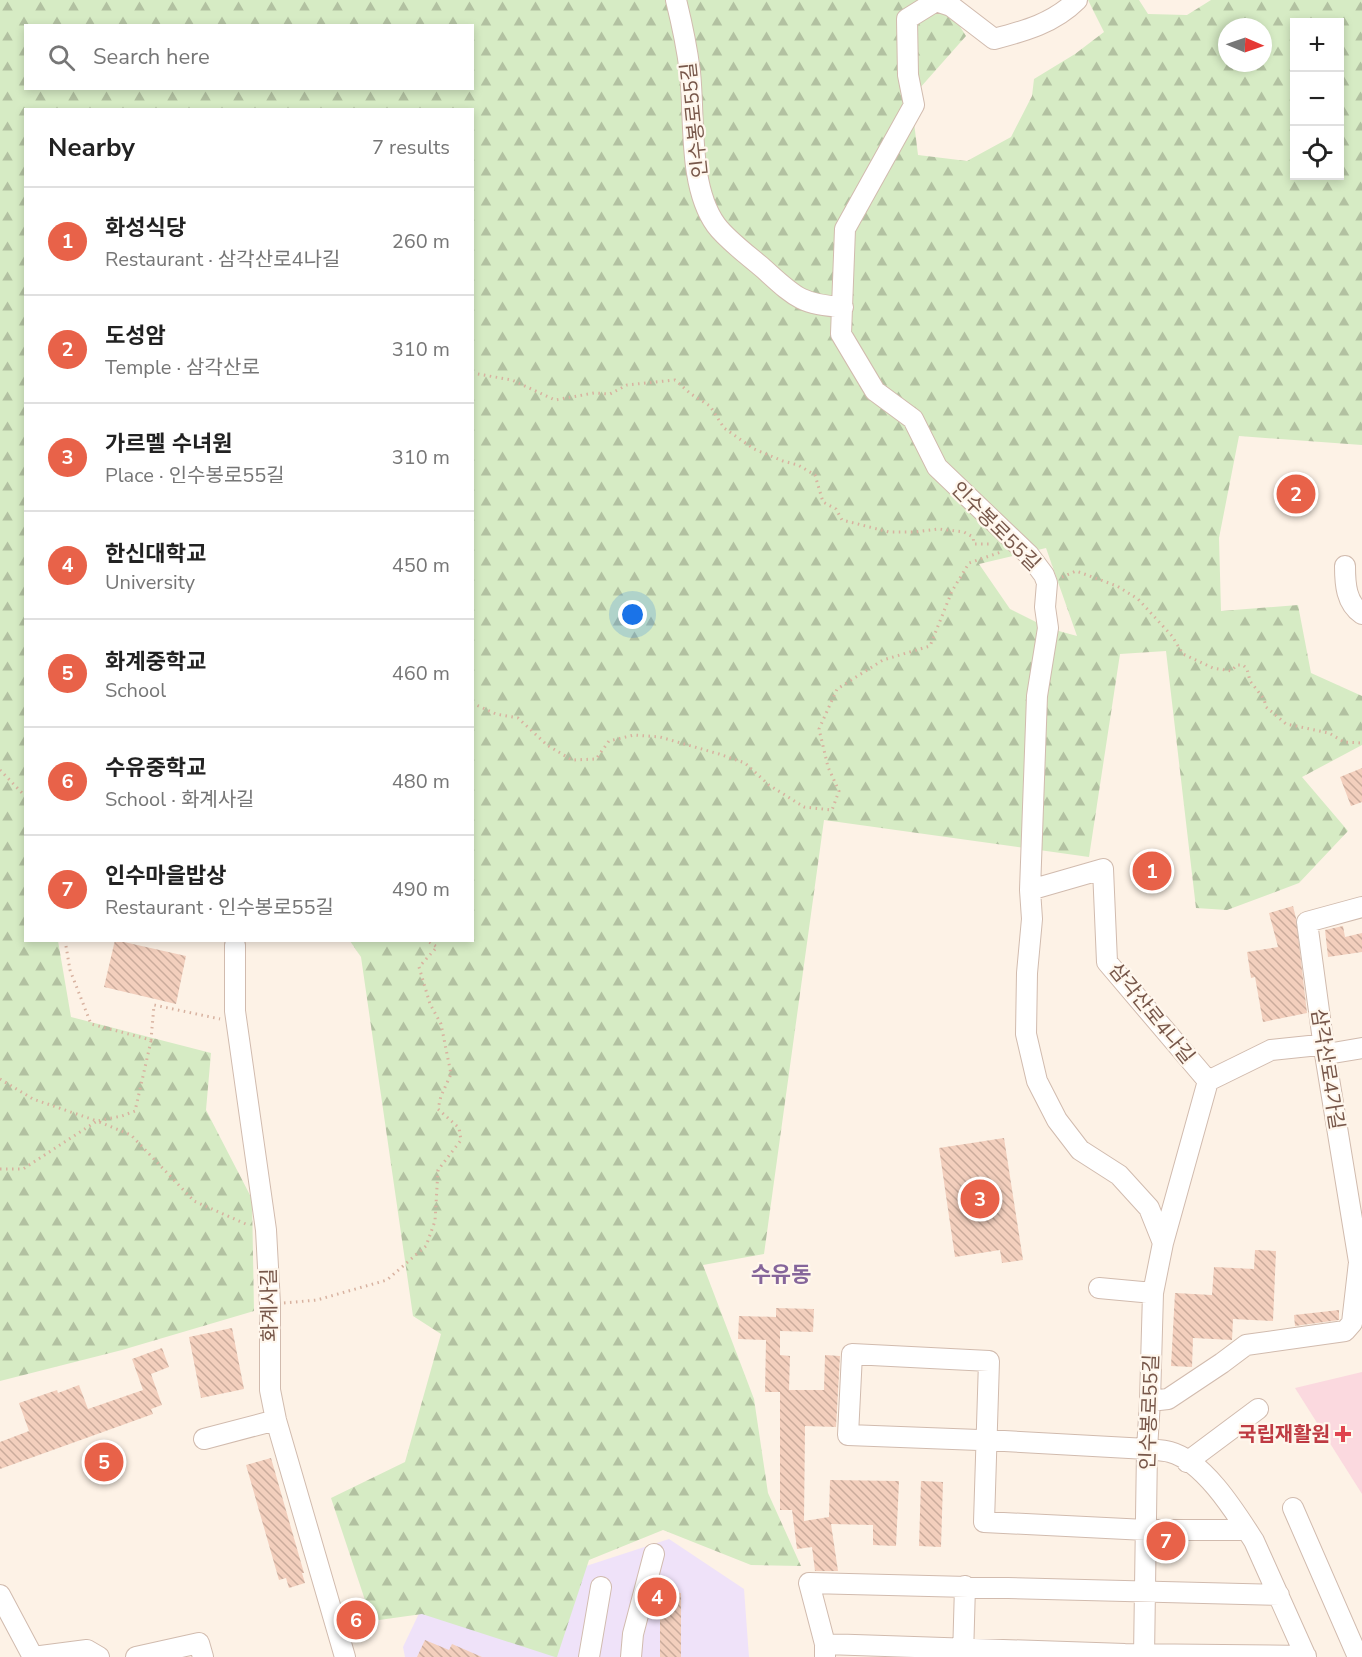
<!DOCTYPE html>
<html lang="en">
<head>
<meta charset="utf-8">
<style>
  :root { --surface:#fff; --page:#f6f6f6; --text:#222; --muted:#767676; --line:#e0e0e0; --accent:#e86249 }
  body { margin:0; font-family:"Nunito Sans","Noto Sans KR",sans-serif; background:var(--page); color:var(--text) }
  .controls { position:absolute; right:18px; top:18px; display:grid; overflow:hidden; border-radius:0px; box-shadow:0 3px 9px #0003 }
  .controls button { width:54px; height:54px; display:grid; place-items:center; padding:0; border:0; border-bottom:2px solid var(--line); background:var(--surface); color:var(--text); font:30px sans-serif }
  .compass { position:absolute; left:1218px; top:18px; width:54px; height:54px; border-radius:50%; background:var(--surface); box-shadow:0 3px 9px #0003; rotate:92deg }
  .you { position:absolute; left:633px; top:615px; width:21px; height:21px; margin:-15px; border:4px solid #fff; border-radius:50%; background:#1a73e8; box-shadow:0 0 0 9px #1a73e833 }
  .badge { display:grid; place-items:center; width:39px; height:39px; border-radius:50%; background:var(--accent); color:#fff; font-size:20px; font-weight:700 }
  .pin { position:absolute; translate:-50% -50%; border:3px solid #fff; box-shadow:0 2px 6px #0006 }
  .list { margin:0; padding:0; list-style:none }
  h2 { display:flex; justify-content:space-between; align-items:center; height:78px; margin:0; padding:0 24px; font-size:26px }
  h2 small { font-size:20px; font-weight:400; color:var(--muted) }
  .list li { display:grid; grid-template-columns:39px 1fr auto; gap:18px; align-items:center; box-sizing:border-box; height:108px; padding:0 24px; border-top:2px solid var(--line) }
  .list b { display:block; font-size:22px; white-space:nowrap }
  .list p { margin:0; font-size:20px; white-space:nowrap; color:var(--muted) }
  .list em { font-size:20px; font-style:normal; color:var(--muted) }
  .icon { flex:none; width:33px; height:33px; fill:none; stroke:currentColor; stroke-width:2; stroke-linecap:round; stroke-linejoin:round }
  .map { position:relative; flex:none; width:1362px; height:1657px; overflow:hidden }
  .search { position:absolute; background:var(--surface); box-shadow:0 3px 9px #0003; left:24px; top:24px; width:450px; height:66px; display:flex; align-items:center; gap:15px; box-sizing:border-box; padding:0 21px; border-radius:0px; color:var(--muted); font-size:22px }
  .panel { position:absolute; background:var(--surface); box-shadow:0 3px 9px #0003; left:24px; top:108px; width:450px; height:834px; border-radius:0px }
  .map>svg:first-child { display:block }
  .education { fill:#efe2f9 }
  .medical { fill:#fbd9df }
  .forest { fill:url(#forest-firs); fill-rule:evenodd }
  .building { fill:url(#building-back-hatch) }
  .lines { fill:none; stroke-linecap:round; stroke-linejoin:round }
  .minor-casing { stroke:#d1bbae; stroke-width:22 }
  .path { stroke:#d8b2a0; stroke-width:3; stroke-dasharray:1.5 4.5; stroke-linecap:butt }
  .minor { stroke:#fff; stroke-width:20 }
  .health-dot { fill:#e0444e; stroke:#fff7ed; stroke-width:2 }
  .labels { text-anchor:middle; stroke-width:4.5; stroke-linejoin:round; paint-order:stroke }
  .street-label { font-size:20px; fill:#77574a; stroke:#fff7ed }
  .health-label { font-size:20px; font-weight:bold; fill:#be3a42; stroke:#fff7ed; text-anchor:end }
  .quarter-label { font-size:22px; font-weight:bold; fill:#85659a; stroke:#fff7ed }
</style>
</head>
<body>
<div class="map">
<svg width="1362" height="1657" viewBox="0 0 1362 1657">
  <defs>
    <pattern id="forest-firs" width="22" height="20" patternUnits="userSpaceOnUse" patternTransform="scale(1.5)"><rect width="22" height="20" fill="#d6ebc4"/><path d="M5 1l3.5 6h-7zM16 11l3.5 6h-7z" fill="#b2c1a1"/></pattern>
    <pattern id="building-back-hatch" width="6" height="6" patternUnits="userSpaceOnUse" patternTransform="scale(1.5)"><rect width="6" height="6" fill="#f3cfbd"/><path d="M-1 5l2 2M0 0l6 6M5-1l2 2" fill="none" stroke="#caab9c"/></pattern>
  </defs>
  <rect width="100%" height="100%" fill="#fdf2e6"/>
  <path class="education" d="M 669,1539 L 744,1589 L 749,1657 L 405,1657 L 403,1647 L 423,1605 L 583,1567 Z"/>
  <path class="medical" d="M 1362,1372 L 1362,1494 L 1295,1388 Z"/>
  <path class="forest" d="M 0,0 L 943,0 L 966,36 L 911,98 L 918,155 L 967,161 L 1011,137 L 1032,96 L 1034,79 L 1075,54 L 1104,32 L 1088,0 L 1139,0 L 1148,14 L 1187,15 L 1211,0 L 1362,0 L 1362,445 L 1239,436 L 1219,538 L 1221,611 L 1298,605 L 1311,673 L 1362,696 L 1362,745 L 1302,777 L 1348,831 L 1299,883 L 1227,910 L 1196,908 L 1166,651 L 1120,654 L 1089,857 L 824,820 L 764,1254 L 703,1265 L 754,1399 L 768,1493 L 801,1566 L 751,1565 L 663,1530 L 589,1560 L 557,1657 L 555,1657 L 422,1614 L 372,1621 L 331,1498 L 405,1462 L 441,1334 L 413,1316 L 361,957 L 350,941 L 472,940 L 472,110 L 26,110 L 26,940 L 58,941 L 71,1017 L 211,1053 L 206,1110 L 252,1199 L 254,1311 L 122,1350 L 0,1381 ZM 1294,22 L 1340,22 L 1340,176 L 1294,176 ZM 26,26 L 472,26 L 472,88 L 26,88 ZM 1227,27 L 1263,27 L 1263,63 L 1227,63 ZM 1046,548 L 1077,636 L 1048,628 L 1010,609 L 979,564 Z"/>
  <path class="building" d="M 1362,768 L 1362,802 L 1351,806 L 1340,777 Z
    M 1293,906 L 1296,918 L 1307,1013 L 1263,1022 L 1255,977 L 1251,978 L 1247,952 L 1278,947 L 1269,913 Z
    M 1343,926 L 1345,937 L 1362,933 L 1362,952 L 1328,957 L 1325,930 Z
    M 115,940 L 186,956 L 176,1004 L 104,987 Z
    M 1004,1138 L 1023,1260 L 1002,1263 L 1000,1250 L 955,1257 L 939,1148 Z
    M 1255,1250 L 1276,1251 L 1273,1321 L 1233,1319 L 1232,1340 L 1193,1338 L 1192,1367 L 1171,1366 L 1175,1293 L 1212,1295 L 1214,1267 L 1254,1269 Z
    M 776,1308 L 814,1309 L 813,1332 L 780,1331 L 780,1355 L 790,1356 L 789,1390 L 824,1390 L 825,1355 L 840,1356 L 836,1427 L 805,1426 L 804,1521 L 829,1517 L 830,1480 L 899,1481 L 896,1546 L 873,1545 L 873,1525 L 831,1524 L 838,1571 L 815,1571 L 812,1547 L 797,1549 L 792,1510 L 780,1510 L 780,1392 L 765,1392 L 766,1340 L 738,1339 L 739,1316 L 776,1317 Z
    M 1339,1310 L 1339,1320 L 1295,1326 L 1294,1315 Z
    M 232,1328 L 244,1389 L 201,1398 L 189,1337 Z
    M 162,1348 L 169,1367 L 151,1374 L 162,1405 L 151,1409 L 153,1414 L 0,1469 L 0,1442 L 29,1431 L 19,1403 L 57,1390 L 58,1393 L 79,1385 L 88,1409 L 143,1390 L 132,1359 Z
    M 271,1458 L 304,1573 L 302,1573 L 305,1583 L 289,1588 L 286,1578 L 279,1580 L 246,1465 Z
    M 921,1481 L 943,1482 L 941,1547 L 919,1546 Z
    M 660,1591 L 681,1593 L 681,1657 L 660,1657 Z
    M 425,1640 L 449,1650 L 452,1644 L 482,1657 L 417,1657 Z"/>
  <g class="lines">
    <g class="minor-casing">
      <path id="minor" d="M 676,0 C 682,24 687,48 690,72 C 695,119 688,186 716,225 C 727,240 749,256 764,269 C 794,296 801,305 843,307
        M 1345,566 C 1345,584 1346,603 1362,614
        M 1030,890 L 1037,696 L 1048,628 L 1045,607 L 1047,583 L 1044,575 L 1029,555 L 937,467 L 913,419 L 875,391 L 841,334 L 845,229 L 914,105 L 908,75 L 907,19 L 936,1 L 951,6 L 994,39 C 1025,31 1054,23 1077,0
        M 235,945 L 235,1011 L 266,1230 L 270,1304 L 270,1390 L 276,1420 L 345,1657
        M 1163,1243 L 1149,1208 L 1119,1175 L 1080,1150 L 1057,1120 L 1037,1081 L 1026,1034 L 1027,973 L 1032,919 L 1030,890 L 1103,869 L 1107,962 L 1208,1081
        M 1099,1288 L 1153,1293
        M 1150,1401 L 1168,1399 L 1222,1363 L 1246,1345 L 1345,1331 L 1352,1323 L 1359,1262 L 1324,1048 L 1307,922 L 1362,907
        M 204,1439 L 276,1420
        M 1187,1462 L 1258,1409
        M 1293,1508 L 1358,1657
        M 1247,1530 L 1146,1530 L 984,1522 L 989,1361 L 852,1354 L 848,1435 L 979,1440 L 986,1440 L 1147,1449 C 1154,1450 1162,1450 1170,1452 C 1204,1461 1236,1513 1254,1541 L 1306,1657
        M 0,1595 L 33,1657 L 87,1650 L 99,1657
        M 825,1644 L 1125,1654 L 1306,1656
        M 136,1657 L 199,1643 L 203,1657
        M 589,1657 L 601,1587
        M 631,1657 L 633,1634 L 654,1554
        M 825,1657 L 825,1644 L 809,1583 L 1279,1595
        M 963,1657 L 965,1586
        M 1144,1657 L 1147,1449 L 1150,1401 L 1153,1293 L 1163,1243 L 1208,1081 L 1271,1050 L 1319,1045 L 1333,1053 L 1362,1048"/>
    </g>
    <path class="path" d="M 472,373 L 512,380 L 555,400 L 594,393 L 610,394 L 627,385 L 675,380 L 691,394 L 710,406 L 724,428 L 754,449 L 783,461 L 798,465 L 815,475 L 823,502 L 836,509 L 842,520 L 889,532 L 915,532 L 939,529 L 964,532 L 973,537 L 974,544 L 993,544
      M 1062,577 L 1076,571 L 1117,586 L 1138,599 L 1172,636 L 1183,654 L 1213,668 L 1231,671 L 1237,665 L 1243,665 L 1247,669 L 1250,681 L 1264,699 L 1266,707 L 1286,724 L 1329,733 L 1344,742 L 1362,743
      M 472,703 L 496,714 L 518,718 L 547,745 L 572,760 L 596,759 L 609,741 L 634,735 L 660,737 L 719,754 L 745,763 L 769,785 L 804,807 L 832,810 L 839,791 L 828,767 L 819,729 L 837,689 L 883,660 L 930,646 L 952,591 L 969,563 L 1001,552
      M 0,770 L 26,797
      M 65,940 L 70,970 L 91,1024 L 151,1040 L 154,1005 L 220,1019
      M 0,1079 L 33,1099 L 97,1121 L 122,1116 L 135,1111 L 151,1041
      M 0,1169 L 23,1169 L 97,1121 L 131,1135 L 194,1201 L 248,1225
      M 284,1303 L 317,1300 L 387,1280 L 426,1246 L 435,1221 L 438,1170 L 461,1140 L 459,1128 L 438,1109 L 441,1096 L 451,1074 L 441,1024 L 430,1004 L 419,967 L 437,947 L 426,940"/>
    <use href="#minor" class="minor"/>
  </g>
  <path class="health-dot" d="M1340 1425h6v6h6v6h-6v6h-6v-6h-6v-6h6z"/>
  <g class="labels">
    <g class="street-label">
      <text transform="translate(694 120) rotate(-96)" y="7">인수봉로55길</text>
      <text transform="translate(996 526) rotate(45)" y="7">인수봉로55길</text>
      <text transform="translate(1152 1013) rotate(51)" y="7">삼각산로4나길</text>
      <text transform="translate(1328 1069) rotate(81)" y="7">삼각산로4가길</text>
      <text transform="translate(269 1305) rotate(-91)" y="7">화계사길</text>
      <text transform="translate(1149 1412) rotate(-88)" y="7">인수봉로55길</text>
    </g>
    <g class="health-label">
      <text x="1330" y="1441">국립재활원</text>
    </g>
    <g class="quarter-label">
      <text x="781" y="1282">수유동</text>
    </g>
  </g>
</svg>
<div class="controls">
<button>+</button>
<button>−</button>
<button><svg class="icon" aria-label="locate" viewBox="0 0 24 24"><circle cx="12" cy="12" r="6"/><path d="M12 2v4M12 18v4M2 12h4M18 12h4"/></svg></button>
</div>
<svg class="compass" viewBox="-18 -18 36 36"><path d="M0-13l5 13h-10z" fill="#e53935"/><path d="M0 13l5-13h-10z" fill="#767676"/></svg>
<div class="you"></div>
<div class="pin badge" style="left:1152px;top:871px">1</div>
<div class="pin badge" style="left:1296px;top:494px">2</div>
<div class="pin badge" style="left:980px;top:1199px">3</div>
<div class="pin badge" style="left:657px;top:1597px">4</div>
<div class="pin badge" style="left:104px;top:1462px">5</div>
<div class="pin badge" style="left:356px;top:1620px">6</div>
<div class="pin badge" style="left:1166px;top:1541px">7</div>
<div class="search"><svg class="icon" aria-label="search" viewBox="0 0 24 24"><circle cx="10" cy="10" r="6"/><path d="M15 15l6 6"/></svg>Search here</div>
<section class="panel">
<h2>Nearby<small>7 results</small></h2>
<ul class="list">
<li><span class="badge">1</span><div><b>화성식당</b><p>Restaurant · 삼각산로4나길</p></div><em>260 m</em></li>
<li><span class="badge">2</span><div><b>도성암</b><p>Temple · 삼각산로</p></div><em>310 m</em></li>
<li><span class="badge">3</span><div><b>가르멜 수녀원</b><p>Place · 인수봉로55길</p></div><em>310 m</em></li>
<li><span class="badge">4</span><div><b>한신대학교</b><p>University</p></div><em>450 m</em></li>
<li><span class="badge">5</span><div><b>화계중학교</b><p>School</p></div><em>460 m</em></li>
<li><span class="badge">6</span><div><b>수유중학교</b><p>School · 화계사길</p></div><em>480 m</em></li>
<li><span class="badge">7</span><div><b>인수마을밥상</b><p>Restaurant · 인수봉로55길</p></div><em>490 m</em></li>
</ul>
</section>
</div>
</body>
</html>
